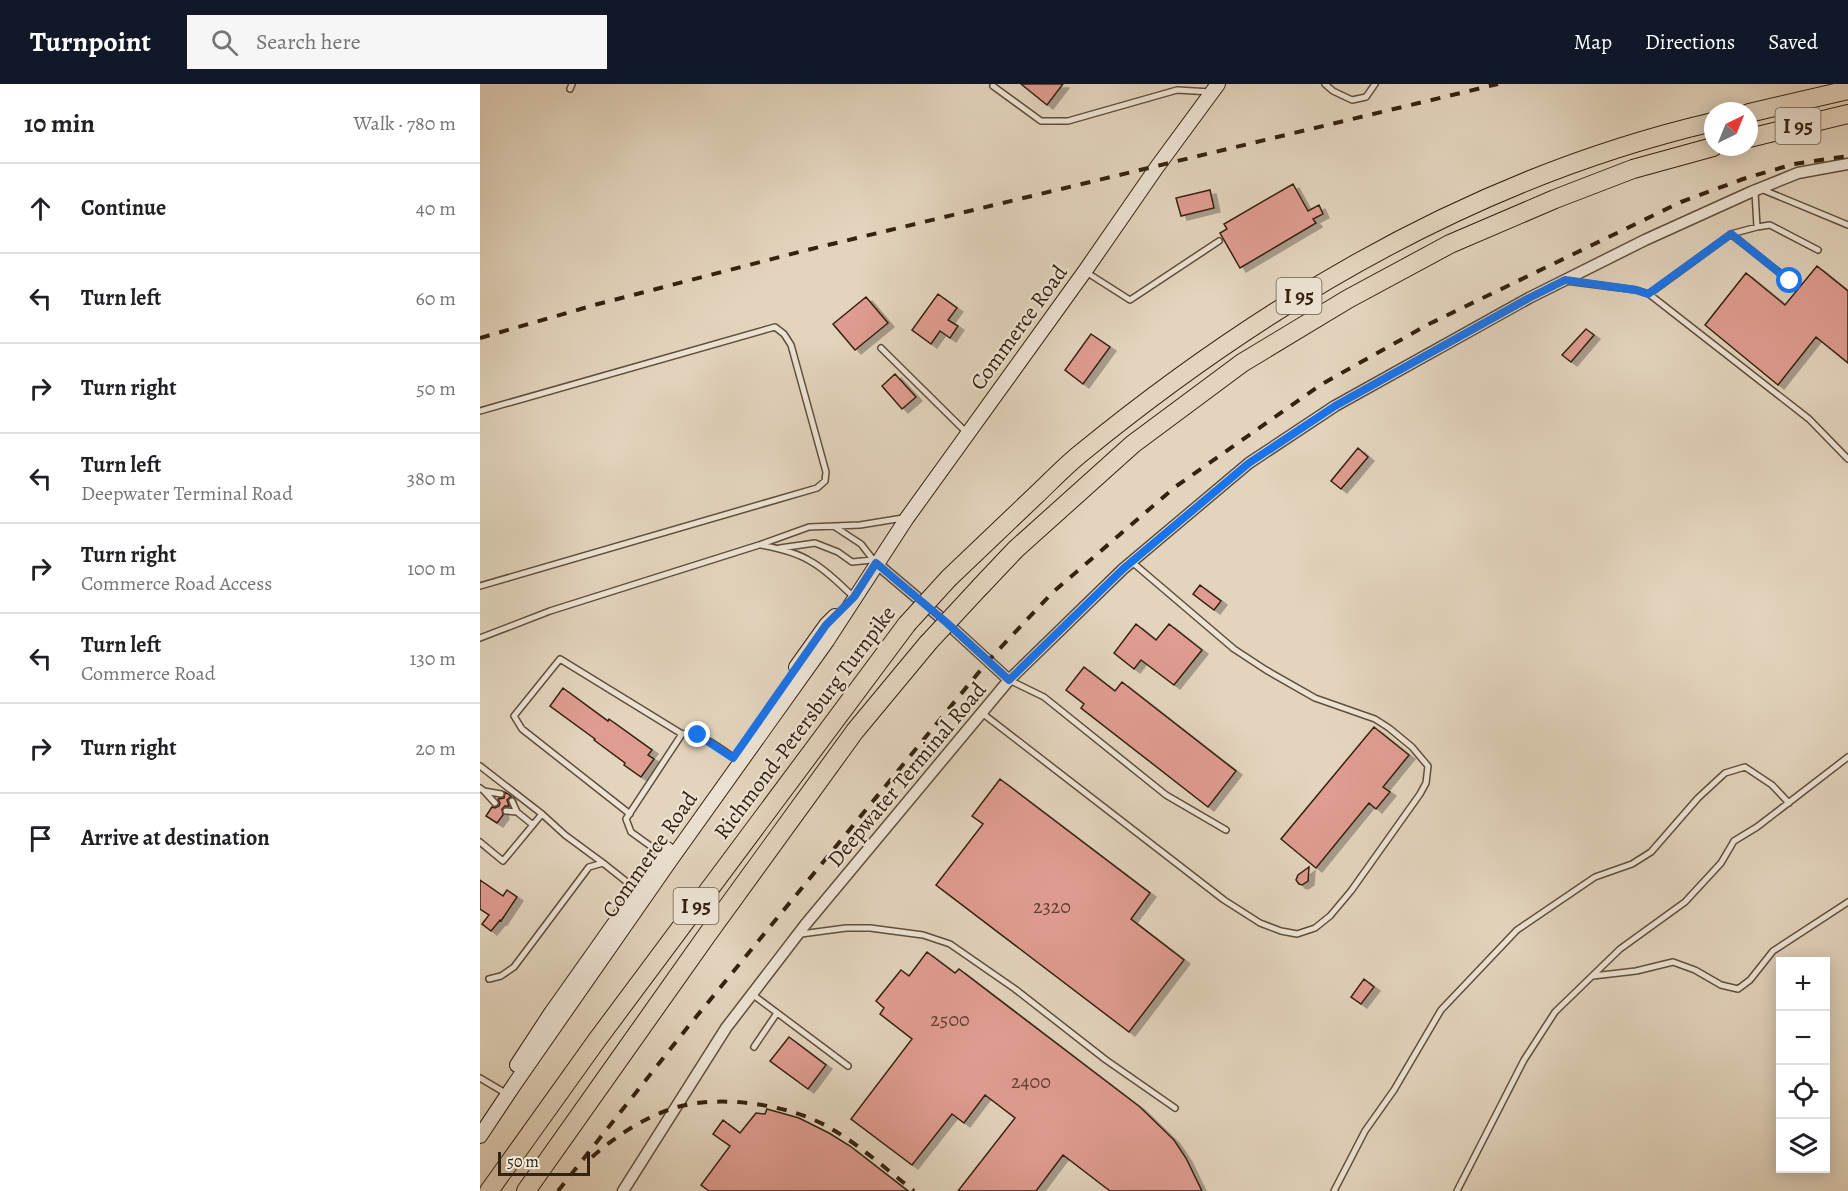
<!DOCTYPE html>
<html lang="en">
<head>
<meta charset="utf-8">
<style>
  :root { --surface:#fff; --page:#f6f6f6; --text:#202124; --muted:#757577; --line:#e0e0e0; --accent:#111827 }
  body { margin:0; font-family:Alegreya,serif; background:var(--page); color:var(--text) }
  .controls { position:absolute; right:18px; bottom:18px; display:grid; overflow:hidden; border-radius:0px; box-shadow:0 3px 15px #0003 }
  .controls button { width:54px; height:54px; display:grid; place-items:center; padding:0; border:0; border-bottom:2px solid var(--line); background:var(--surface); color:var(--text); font:30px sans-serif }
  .compass { position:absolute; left:1224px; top:18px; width:54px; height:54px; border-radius:50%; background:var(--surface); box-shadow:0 3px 15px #0003; rotate:43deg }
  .scale { position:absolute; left:18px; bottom:15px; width:92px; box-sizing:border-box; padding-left:6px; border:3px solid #352110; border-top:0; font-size:16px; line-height:21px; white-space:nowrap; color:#352110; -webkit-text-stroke:4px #ede3d4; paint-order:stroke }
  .stop { position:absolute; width:18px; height:18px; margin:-14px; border:4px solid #1a73e8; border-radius:50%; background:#fff }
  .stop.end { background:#1a73e8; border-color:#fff; box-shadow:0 2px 6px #0008 }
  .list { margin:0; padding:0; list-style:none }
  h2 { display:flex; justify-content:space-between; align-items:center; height:78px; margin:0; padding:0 24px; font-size:26px }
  h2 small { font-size:20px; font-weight:400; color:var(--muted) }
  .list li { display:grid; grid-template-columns:39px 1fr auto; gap:18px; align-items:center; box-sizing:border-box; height:90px; padding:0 24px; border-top:2px solid var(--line) }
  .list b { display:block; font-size:22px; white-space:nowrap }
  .list p { margin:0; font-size:20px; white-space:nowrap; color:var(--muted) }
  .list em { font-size:20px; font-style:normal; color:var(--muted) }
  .icon { flex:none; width:33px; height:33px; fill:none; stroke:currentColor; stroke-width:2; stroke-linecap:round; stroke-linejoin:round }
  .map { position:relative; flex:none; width:1368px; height:1107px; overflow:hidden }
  header { display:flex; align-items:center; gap:36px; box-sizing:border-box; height:84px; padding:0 30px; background:var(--accent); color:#fff }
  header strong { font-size:28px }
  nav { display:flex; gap:33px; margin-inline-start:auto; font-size:21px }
  .search { width:420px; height:54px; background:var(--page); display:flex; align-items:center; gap:15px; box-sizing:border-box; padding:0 21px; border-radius:0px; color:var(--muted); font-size:22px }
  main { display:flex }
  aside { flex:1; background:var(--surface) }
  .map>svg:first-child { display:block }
  .building { fill:#e09c91; stroke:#352110; stroke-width:1.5; filter:url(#shadow) }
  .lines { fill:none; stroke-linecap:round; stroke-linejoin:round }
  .service-casing { stroke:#604e3b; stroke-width:8 }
  .minor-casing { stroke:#604e3b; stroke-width:13 }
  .secondary-casing { stroke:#352110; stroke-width:16 }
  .motorway-casing { stroke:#352110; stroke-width:20 }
  .service { stroke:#ede3d4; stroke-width:5 }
  .minor { stroke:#ede3d4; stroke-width:10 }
  .secondary { stroke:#ede3d4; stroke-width:14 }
  .motorway { stroke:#e3d4bd; stroke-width:18 }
  .rail { stroke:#352110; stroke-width:4; stroke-dasharray:10 10; stroke-linecap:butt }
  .motorway-bridge-casing { stroke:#352110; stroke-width:20; stroke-linecap:butt }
  .motorway-bridge { stroke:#e3d4bd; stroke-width:18 }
  .route { stroke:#1a73e8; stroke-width:8 }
  .labels { text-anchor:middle; stroke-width:4.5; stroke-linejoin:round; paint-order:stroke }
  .number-label { font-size:20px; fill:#604030 }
  .shield { fill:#ede3d4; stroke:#6c5b4b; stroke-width:1.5 }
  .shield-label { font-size:21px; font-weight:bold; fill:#352110 }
  .street-label { font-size:22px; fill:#352110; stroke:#ede3d4 }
</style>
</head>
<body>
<header>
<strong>Turnpoint</strong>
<div class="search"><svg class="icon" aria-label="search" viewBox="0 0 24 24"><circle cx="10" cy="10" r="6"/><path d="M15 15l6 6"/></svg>Search here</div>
<nav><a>Map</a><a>Directions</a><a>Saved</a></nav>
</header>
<main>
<aside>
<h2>10 min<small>Walk · 780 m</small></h2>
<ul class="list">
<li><svg class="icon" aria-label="ahead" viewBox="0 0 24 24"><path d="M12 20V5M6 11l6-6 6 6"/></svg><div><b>Continue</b></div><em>40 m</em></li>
<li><svg class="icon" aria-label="left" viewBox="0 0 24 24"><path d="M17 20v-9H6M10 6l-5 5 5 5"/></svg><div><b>Turn left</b></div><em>60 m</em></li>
<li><svg class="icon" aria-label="right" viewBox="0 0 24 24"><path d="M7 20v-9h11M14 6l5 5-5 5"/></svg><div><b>Turn right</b></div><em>50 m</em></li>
<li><svg class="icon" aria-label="left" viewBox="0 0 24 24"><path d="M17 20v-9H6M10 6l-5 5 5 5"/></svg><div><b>Turn left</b><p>Deepwater Terminal Road</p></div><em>380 m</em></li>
<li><svg class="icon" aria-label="right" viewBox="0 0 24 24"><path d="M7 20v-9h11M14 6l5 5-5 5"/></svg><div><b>Turn right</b><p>Commerce Road Access</p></div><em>100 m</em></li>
<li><svg class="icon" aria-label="left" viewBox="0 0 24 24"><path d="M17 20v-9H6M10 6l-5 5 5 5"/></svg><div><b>Turn left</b><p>Commerce Road</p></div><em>130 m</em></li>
<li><svg class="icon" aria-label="right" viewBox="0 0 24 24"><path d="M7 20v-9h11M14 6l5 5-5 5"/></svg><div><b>Turn right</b></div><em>20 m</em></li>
<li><svg class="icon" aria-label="arrive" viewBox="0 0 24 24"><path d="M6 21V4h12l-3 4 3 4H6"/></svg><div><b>Arrive at destination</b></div></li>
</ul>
</aside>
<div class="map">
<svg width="1368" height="1107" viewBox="0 0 1368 1107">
  <defs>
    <filter id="shadow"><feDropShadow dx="6" dy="4" stdDeviation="0" flood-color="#0004"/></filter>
  </defs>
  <rect width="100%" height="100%" fill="#e3d4bd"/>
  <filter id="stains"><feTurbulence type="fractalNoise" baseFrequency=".00333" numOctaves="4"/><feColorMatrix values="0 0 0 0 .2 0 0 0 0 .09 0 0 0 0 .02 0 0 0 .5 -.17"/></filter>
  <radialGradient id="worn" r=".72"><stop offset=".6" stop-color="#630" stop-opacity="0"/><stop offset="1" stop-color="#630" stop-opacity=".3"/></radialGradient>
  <path class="building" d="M 541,0 L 583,0 L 567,21 Z
    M 813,100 L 828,127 L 839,121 L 843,130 L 833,135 L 836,139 L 760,184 L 740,149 L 747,145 L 744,140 Z
    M 730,106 L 734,124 L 701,132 L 696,114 Z
    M 1337,182 L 1368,207 L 1368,279 L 1336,253 L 1298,301 L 1225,241 L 1266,189 L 1305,221 Z
    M 458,210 L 477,224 L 468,236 L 478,242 L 470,254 L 460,247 L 451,260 L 432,246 Z
    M 386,213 L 408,239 L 375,266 L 353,240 Z
    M 1106,245 L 1114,251 L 1091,278 L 1082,271 Z
    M 611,250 L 630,263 L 603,300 L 585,286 Z
    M 415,290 L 436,313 L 422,325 L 402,302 Z
    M 878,364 L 888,373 L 861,405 L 851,397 Z
    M 720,501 L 741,517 L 734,526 L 713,510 Z
    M 656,540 L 676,556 L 689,540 L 722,566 L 694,601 L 661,576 L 654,585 L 634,569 Z
    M 604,583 L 635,607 L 642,598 L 756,687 L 728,723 L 601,624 L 604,620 L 586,606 Z
    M 83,604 L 128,637 L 129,635 L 172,666 L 168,671 L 174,675 L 161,693 L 144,681 L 145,679 L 114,656 L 115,655 L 70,622 Z
    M 894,643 L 929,671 L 903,703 L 910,708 L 896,725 L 889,719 L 836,784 L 801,755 Z
    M 520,695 L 670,809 L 651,835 L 704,876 L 649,948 L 456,801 L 503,740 L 492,732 Z
    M 25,708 L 31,712 L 27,716 L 29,722 L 25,722 L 22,725 L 23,731 L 17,739 L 6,732 L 12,723 L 15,724 L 19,722 L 20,719 L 18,715 L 24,714 Z
    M 829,783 L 828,797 L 822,801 L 819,800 L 816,796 L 818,791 Z
    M 0,796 L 23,812 L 27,806 L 37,813 L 21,837 L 20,836 L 11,847 L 2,840 L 9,831 L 0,825 Z
    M 447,868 L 475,889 L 479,885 L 660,1023 L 694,1056 L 706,1074 L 722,1107 L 630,1107 L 583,1071 L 556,1107 L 478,1107 L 535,1034 L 505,1011 L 484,1039 L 472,1030 L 432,1081 L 371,1035 L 432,955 L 400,930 L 404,924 L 396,917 L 421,886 L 429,892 Z
    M 884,895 L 894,903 L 881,920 L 871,913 Z
    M 309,953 L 346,981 L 328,1005 L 290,977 Z
    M 287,1025 L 319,1034 L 349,1049 L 370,1062 L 428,1107 L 229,1107 L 221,1101 L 250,1062 L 233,1050 L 243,1036 L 260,1049 L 276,1029 L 285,1030 Z"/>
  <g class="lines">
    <g class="service-casing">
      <path id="service" d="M 845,0 L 853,7 L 872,16 L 886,13 L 895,0
        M 513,2 L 561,37 L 588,37 L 697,6 L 731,8
        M 90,5 L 92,0
        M 1281,105 L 1368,141
        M 1275,108 L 1277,143
        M 1251,150 L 1310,197
        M 606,188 L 650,216 L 739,157
        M 1086,197 L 1156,206 L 1169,210 L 1329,335 L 1368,375
        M 1169,210 L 1251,150 L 1277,143 L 1290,141 L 1338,166
        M 401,264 L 487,349
        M 0,327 L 295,243 L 304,250 L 311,261 L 346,388 L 345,397 L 337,404 L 0,502
        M 355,443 L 381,460 L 395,478
        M 281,461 C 297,464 316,468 330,477 C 347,486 360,501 374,513
        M 300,464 L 335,459 L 358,468 L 372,478 L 392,476
        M 0,554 L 70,527 L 279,461 L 329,443 L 380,441 L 423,434
        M 529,596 L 564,613 L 686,711 L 746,746
        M 502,629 L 744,816 L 780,839 L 801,847 L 817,850 L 835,844 L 850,832 L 871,807 L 940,710 L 946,699 L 948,682 L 932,663 L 909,644 L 895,635 L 835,614 L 786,586 L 754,565 L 652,478
        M 0,682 L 62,730 L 85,751 L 123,779
        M 0,704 L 4,707 L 21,710
        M 5,708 L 15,719
        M 32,717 L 37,728 L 53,741
        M 26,727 L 37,728
        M 150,730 L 42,645 L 34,632 L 80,575 L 202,650
        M 0,758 L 23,777 L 62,730
        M 183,771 L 151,748 L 146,735 L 202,650 C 219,646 245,668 260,678
        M 321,850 L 366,844 L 390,844 L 443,851 L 470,860 L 535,905 L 626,976 L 695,1024
        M 1113,892 L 1156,887 L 1193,878 L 1215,886 L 1241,901 L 1258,905 L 1270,896 L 1293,867 L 1368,818
        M 9,895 L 21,892 L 34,883 L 109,783 L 123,779 L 157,806
        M 272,910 L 368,982
        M 274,963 L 297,929
        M 0,994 L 27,1010
        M 854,1107 L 885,1047 L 914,1006 L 961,926 L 1037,846 L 1115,793 L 1152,780 L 1171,768 L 1218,714 L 1245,689 L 1265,683 L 1292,701 L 1309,719
        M 977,1107 L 1044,976 L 1075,928 L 1140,865 L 1205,818 L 1241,779 L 1254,757 L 1277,743 L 1368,673"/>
    </g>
    <g class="minor-casing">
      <path id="minor" d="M 396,479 L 467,539 L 529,596
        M 143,1107 L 246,944 L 325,841 L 529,596 L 643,485 L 769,379 L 855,322 L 1049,214 L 1165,156 L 1271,108 L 1318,89 L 1368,80"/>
    </g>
    <g class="secondary-casing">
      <path id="secondary" d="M 316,583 L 346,541 L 355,532
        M 37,981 L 71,929 L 187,765
        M 0,1052 L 36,998 L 190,777 L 347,557 L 427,434 L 605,187 L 677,83 L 738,0"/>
    </g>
    <g class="motorway-casing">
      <path id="motorway" d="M 1269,29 L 1368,6
        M 1269,54 L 1368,30
        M 469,494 C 497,467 526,440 554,413 C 569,399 584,383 600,370 C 787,217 997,93 1233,38
        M 500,503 L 536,465 L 653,360 L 762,279 L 868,215 L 970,160 L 1075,115 L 1153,85 L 1233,63
        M 9,1107 L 117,956 L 427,540
        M 46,1107 L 227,851 L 375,647 L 448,559"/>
    </g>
    <use href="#service" class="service"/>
    <use href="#minor" class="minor"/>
    <use href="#secondary" class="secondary"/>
    <use href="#motorway" class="motorway"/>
    <path class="rail" d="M 0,254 L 118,220 L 327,166 L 1018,0
      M 112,1073 C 136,1052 163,1034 194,1024 C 239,1010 310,1020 350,1044 C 380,1061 407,1086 434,1107
      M 78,1107 L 207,944 L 508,577 L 572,509 L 695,403 L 842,300 L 949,240 L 1201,118 L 1263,95 L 1314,80 L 1368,72"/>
    <g class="motorway-bridge-casing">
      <path id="motorway-bridge" d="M 427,540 L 469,494
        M 448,559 L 500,503"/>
    </g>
    <use href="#motorway-bridge" class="motorway-bridge"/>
  </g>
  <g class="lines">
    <path class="route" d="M 218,651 L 253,674 L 346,541 L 374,513 L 396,479 L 467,539 L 529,596 L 643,485 L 769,379 L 855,322 L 1049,214 L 1085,196 L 1156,206 L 1168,210 L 1251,150 L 1310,197"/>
  </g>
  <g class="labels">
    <g class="number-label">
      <text x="572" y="829">2320</text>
      <text x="470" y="942">2500</text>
      <text x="551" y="1004">2400</text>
    </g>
    <g class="shield">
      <rect x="1295.5" y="24" width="45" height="36" rx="4.5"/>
      <rect x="796.5" y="194" width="45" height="36" rx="4.5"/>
      <rect x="193.5" y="804" width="45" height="36" rx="4.5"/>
    </g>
    <g class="shield-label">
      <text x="1318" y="49">I 95</text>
      <text x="819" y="219">I 95</text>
      <text x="216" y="829">I 95</text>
    </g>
    <g class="street-label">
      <text transform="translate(538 243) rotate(-54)" y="8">Commerce Road</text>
      <text transform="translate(324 638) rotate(-53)" y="8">Richmond-Petersburg Turnpike</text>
      <text transform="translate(426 690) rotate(-50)" y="8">Deepwater Terminal Road</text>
      <text transform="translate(169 770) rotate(-55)" y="8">Commerce Road</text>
    </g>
  </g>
  <rect width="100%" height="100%" filter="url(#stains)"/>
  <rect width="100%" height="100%" fill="url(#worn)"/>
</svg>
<div class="controls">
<button>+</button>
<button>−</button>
<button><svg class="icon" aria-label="locate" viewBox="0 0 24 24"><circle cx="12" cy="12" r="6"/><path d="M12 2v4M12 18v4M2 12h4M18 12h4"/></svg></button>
<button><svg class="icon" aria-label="layers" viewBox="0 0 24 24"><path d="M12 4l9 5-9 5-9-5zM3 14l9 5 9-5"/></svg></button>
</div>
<svg class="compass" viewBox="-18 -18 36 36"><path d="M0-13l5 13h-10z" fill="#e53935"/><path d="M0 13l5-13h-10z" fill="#757577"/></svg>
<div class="scale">50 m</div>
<div class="stop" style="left:1310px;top:197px"></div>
<div class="stop end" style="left:218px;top:651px"></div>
</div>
</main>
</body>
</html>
